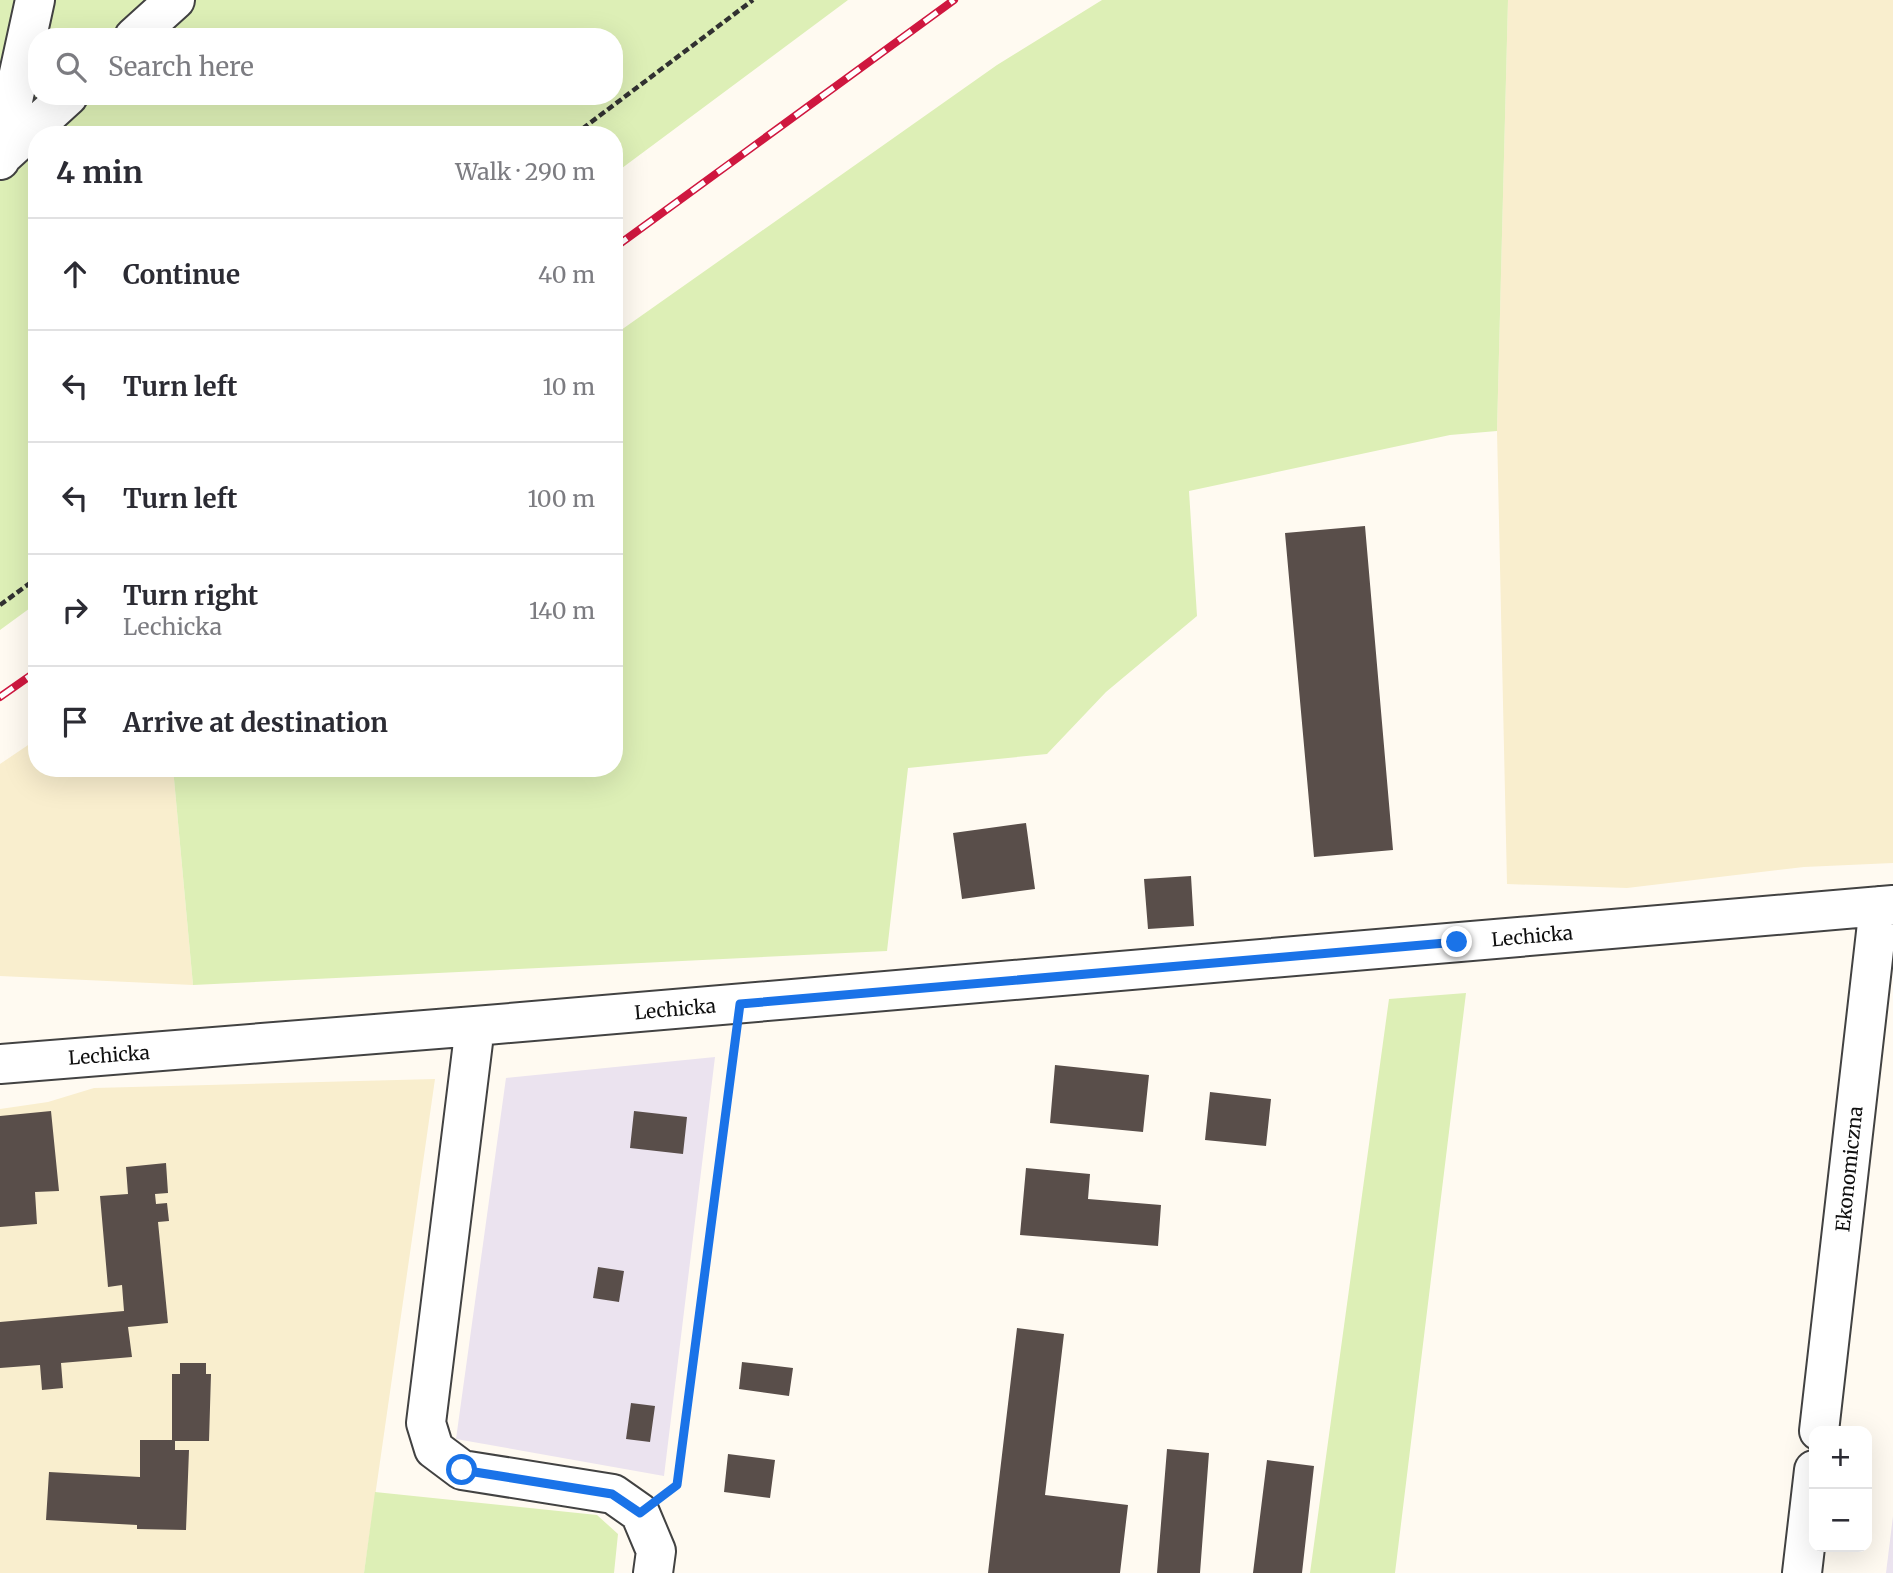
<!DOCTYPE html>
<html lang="en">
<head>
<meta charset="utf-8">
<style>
  :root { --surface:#fff; --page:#f2f2f3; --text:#2b2b33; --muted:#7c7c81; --line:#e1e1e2 }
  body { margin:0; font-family:Merriweather,serif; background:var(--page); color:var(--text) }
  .controls { position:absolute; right:21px; bottom:21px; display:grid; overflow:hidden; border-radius:14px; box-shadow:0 7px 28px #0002 }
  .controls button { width:63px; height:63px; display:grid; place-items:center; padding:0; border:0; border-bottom:2px solid var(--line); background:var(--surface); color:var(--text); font:35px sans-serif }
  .stop { position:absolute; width:21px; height:21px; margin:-16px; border:5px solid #1a73e8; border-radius:50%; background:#fff }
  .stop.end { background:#1a73e8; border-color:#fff; box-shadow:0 2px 7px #0008 }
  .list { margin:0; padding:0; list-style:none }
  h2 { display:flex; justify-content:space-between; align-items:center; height:91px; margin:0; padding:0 28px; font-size:30px }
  h2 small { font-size:23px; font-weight:400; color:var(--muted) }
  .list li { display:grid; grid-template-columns:46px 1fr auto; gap:21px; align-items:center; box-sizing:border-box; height:112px; padding:0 28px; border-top:2px solid var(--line) }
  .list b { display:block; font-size:26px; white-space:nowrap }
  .list p { margin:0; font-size:23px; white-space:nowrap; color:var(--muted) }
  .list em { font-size:23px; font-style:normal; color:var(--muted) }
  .icon { flex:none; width:38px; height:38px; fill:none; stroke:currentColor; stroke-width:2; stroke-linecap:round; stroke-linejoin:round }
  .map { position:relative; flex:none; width:1893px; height:1573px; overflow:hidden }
  .search { position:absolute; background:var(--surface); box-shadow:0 7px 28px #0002; left:28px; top:28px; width:595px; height:77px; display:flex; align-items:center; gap:18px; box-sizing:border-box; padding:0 24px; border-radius:28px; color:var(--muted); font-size:26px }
  .panel { position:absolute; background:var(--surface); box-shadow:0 7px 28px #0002; left:28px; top:126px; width:595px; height:651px; border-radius:28px }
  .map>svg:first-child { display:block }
  .industrial { fill:#ebe3ef }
  .farmland { fill:#f9eece }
  .green { fill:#ddefb6; fill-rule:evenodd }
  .building { fill:#594e4a }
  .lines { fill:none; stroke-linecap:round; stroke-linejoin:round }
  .minor-casing { stroke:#424242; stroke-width:42 }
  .path { stroke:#313131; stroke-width:4.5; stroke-dasharray:7 3.5; stroke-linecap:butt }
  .minor { stroke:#fff; stroke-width:38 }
  .rail-casing { stroke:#cf173f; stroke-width:8 }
  .rail { stroke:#fff; stroke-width:5; stroke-dasharray:16; stroke-linecap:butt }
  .route { stroke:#1a73e8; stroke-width:9 }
  .labels { text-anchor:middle; stroke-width:7; stroke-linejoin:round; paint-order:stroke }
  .street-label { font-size:19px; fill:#0f0f0f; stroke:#fff }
</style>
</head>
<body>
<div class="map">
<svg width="1893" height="1573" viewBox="0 0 1893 1573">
  <rect width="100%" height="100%" fill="#fffaf1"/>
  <path class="industrial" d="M 715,1057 L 664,1476 L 456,1439 L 506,1078 Z
    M 1893,1516 L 1893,1573 L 1886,1573 Z"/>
  <path class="farmland" d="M 1508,0 L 1893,0 L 1893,863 L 1804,867 L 1627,888 L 1507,884 L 1497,431 Z
    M 37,739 L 37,768 L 173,768 L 193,985 L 0,976 L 0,764 Z
    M 435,1079 L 364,1573 L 0,1573 L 0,1109 L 48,1102 L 94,1088 Z"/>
  <path class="green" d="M 0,0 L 848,0 L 614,174 L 614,135 L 37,135 L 37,603 L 0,630 ZM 37,37 L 614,37 L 614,96 L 37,96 Z
    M 1102,0 L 1508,0 L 1497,431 L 1450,435 L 1189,491 L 1197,616 L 1106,692 L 1047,754 L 908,768 L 887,951 L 193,985 L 173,768 L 614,768 L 614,335 L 997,65 Z
    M 1466,993 L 1395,1573 L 1310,1573 L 1389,999 Z
    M 375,1492 L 597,1515 L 618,1534 L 614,1573 L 364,1573 Z"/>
  <path class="building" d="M 1365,526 L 1393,850 L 1314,857 L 1285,533 Z
    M 1026,823 L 1035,889 L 962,899 L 953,833 Z
    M 1191,876 L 1194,926 L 1148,929 L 1144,879 Z
    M 1055,1065 L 1149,1075 L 1143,1132 L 1050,1123 Z
    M 1210,1092 L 1271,1099 L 1266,1146 L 1205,1140 Z
    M 51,1111 L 59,1191 L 35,1192 L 37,1224 L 0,1227 L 0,1116 Z
    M 634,1111 L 687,1117 L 683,1154 L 630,1148 Z
    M 166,1163 L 168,1193 L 155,1194 L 156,1204 L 167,1203 L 169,1221 L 158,1222 L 168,1323 L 128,1327 L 132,1357 L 61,1363 L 63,1388 L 42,1390 L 40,1365 L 0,1368 L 0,1322 L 124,1311 L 122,1285 L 108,1287 L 100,1196 L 128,1194 L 126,1167 Z
    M 1026,1168 L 1090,1174 L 1088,1199 L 1161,1205 L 1158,1246 L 1020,1235 Z
    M 598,1267 L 624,1271 L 619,1302 L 593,1298 Z
    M 1017,1328 L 1064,1334 L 1045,1495 L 1128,1505 L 1120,1573 L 988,1573 Z
    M 742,1362 L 793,1368 L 789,1396 L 739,1389 Z
    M 180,1363 L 206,1363 L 206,1374 L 211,1374 L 209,1441 L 175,1441 L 175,1450 L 189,1450 L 186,1530 L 137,1529 L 137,1525 L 46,1520 L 49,1472 L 140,1477 L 140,1440 L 172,1440 L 172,1374 L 180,1374 Z
    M 631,1403 L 655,1406 L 650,1442 L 626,1439 Z
    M 1167,1449 L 1209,1453 L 1200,1573 L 1157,1573 Z
    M 728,1454 L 775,1460 L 770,1498 L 724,1492 Z
    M 1267,1460 L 1314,1466 L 1302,1573 L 1253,1573 Z"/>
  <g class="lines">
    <g class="minor-casing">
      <path id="minor" d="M 134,37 L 175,0
        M 0,158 L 68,96
        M 0,160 L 35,0
        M 475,1026 L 426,1423 L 434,1449 L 462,1470 L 613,1494 L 640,1513 L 656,1551 L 653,1573
        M 0,1064 L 475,1026 L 1893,905
        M 1819,1431 L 1879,906
        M 1802,1573 L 1814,1470"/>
    </g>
    <path class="path" d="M 574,135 L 753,0
      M 0,605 L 37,578
      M 669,1492 L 677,1485 L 735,1040"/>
    <use href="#minor" class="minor"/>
    <g class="rail-casing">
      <path id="rail" d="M 614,248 L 954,0
        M 0,697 L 37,671"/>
    </g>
    <use href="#rail" class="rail"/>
  </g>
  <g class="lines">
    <path class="route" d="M 462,1470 L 612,1494 L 640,1513 L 677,1485 L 740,1004 L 1457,942"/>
  </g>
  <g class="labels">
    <g class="street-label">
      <text transform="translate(1532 936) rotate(-5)" y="7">Lechicka</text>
      <text transform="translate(675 1009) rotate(-5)" y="7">Lechicka</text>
      <text transform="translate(109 1055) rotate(-4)" y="7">Lechicka</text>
      <text transform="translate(1849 1169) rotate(-84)" y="7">Ekonomiczna</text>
    </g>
  </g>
</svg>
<div class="controls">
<button>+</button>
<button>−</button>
</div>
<div class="stop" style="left:462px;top:1470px"></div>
<div class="stop end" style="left:1457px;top:942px"></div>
<div class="search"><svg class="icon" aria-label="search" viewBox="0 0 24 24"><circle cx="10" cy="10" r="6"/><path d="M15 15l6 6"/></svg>Search here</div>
<section class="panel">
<h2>4 min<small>Walk · 290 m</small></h2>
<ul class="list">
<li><svg class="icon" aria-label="ahead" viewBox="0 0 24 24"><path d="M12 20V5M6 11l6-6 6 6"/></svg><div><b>Continue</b></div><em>40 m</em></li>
<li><svg class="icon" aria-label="left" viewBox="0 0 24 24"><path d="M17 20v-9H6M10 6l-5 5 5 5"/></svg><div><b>Turn left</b></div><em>10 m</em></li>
<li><svg class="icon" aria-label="left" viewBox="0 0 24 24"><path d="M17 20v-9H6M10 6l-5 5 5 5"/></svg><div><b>Turn left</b></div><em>100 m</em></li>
<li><svg class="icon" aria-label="right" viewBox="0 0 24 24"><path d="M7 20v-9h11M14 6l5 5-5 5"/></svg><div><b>Turn right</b><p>Lechicka</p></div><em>140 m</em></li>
<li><svg class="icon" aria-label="arrive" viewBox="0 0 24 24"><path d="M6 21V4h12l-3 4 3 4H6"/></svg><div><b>Arrive at destination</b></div></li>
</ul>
</section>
</div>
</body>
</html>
